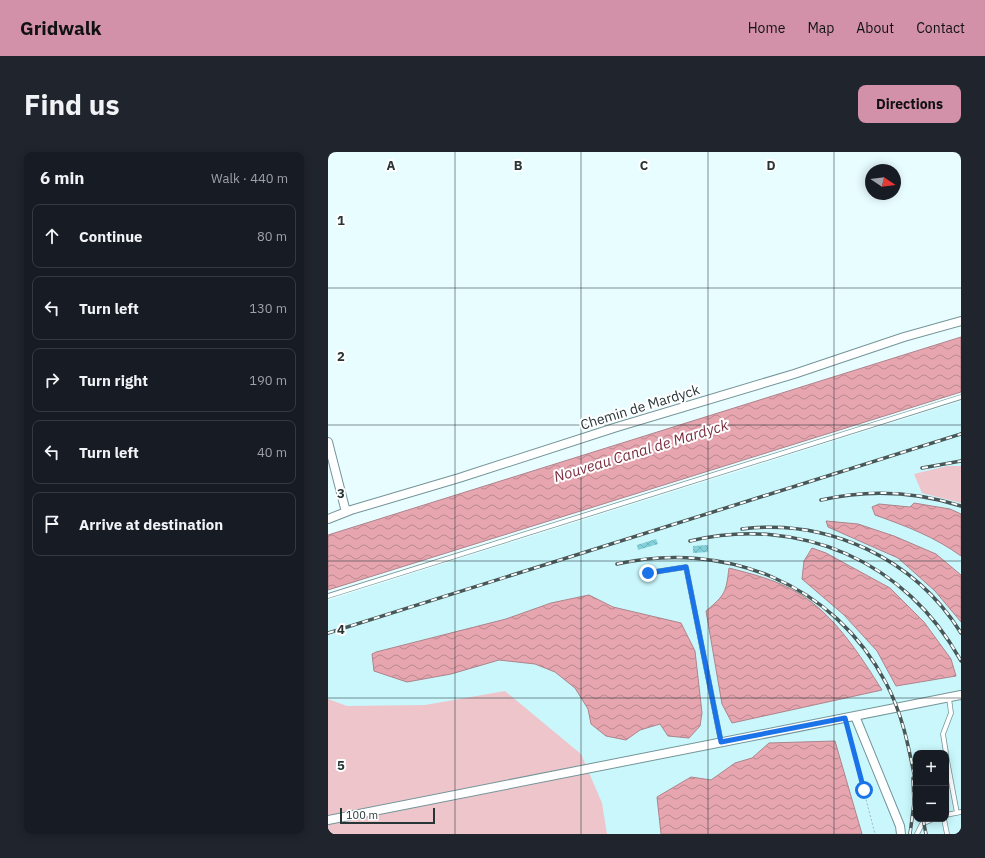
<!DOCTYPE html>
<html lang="en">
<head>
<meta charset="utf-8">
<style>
  :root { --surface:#171b24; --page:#20242c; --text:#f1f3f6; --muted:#9ea1a6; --line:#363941; --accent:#d291a9 }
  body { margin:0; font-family:"IBM Plex Sans",sans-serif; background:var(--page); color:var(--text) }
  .controls { position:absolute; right:12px; bottom:12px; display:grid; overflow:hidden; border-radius:8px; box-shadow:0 2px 10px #0003 }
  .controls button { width:36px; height:36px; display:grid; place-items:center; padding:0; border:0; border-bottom:1px solid var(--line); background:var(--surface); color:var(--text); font:20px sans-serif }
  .compass { position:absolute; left:537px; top:12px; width:36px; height:36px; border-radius:50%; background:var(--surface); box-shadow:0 2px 10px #0003; rotate:103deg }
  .scale { position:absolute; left:12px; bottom:10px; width:95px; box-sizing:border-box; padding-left:4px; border:2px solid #273536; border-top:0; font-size:11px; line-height:14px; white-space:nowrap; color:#273536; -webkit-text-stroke:3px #fff; paint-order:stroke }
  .stop { position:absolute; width:12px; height:12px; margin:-9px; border:3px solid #1a73e8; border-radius:50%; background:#fff }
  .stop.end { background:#1a73e8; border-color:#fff; box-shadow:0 1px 4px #0008 }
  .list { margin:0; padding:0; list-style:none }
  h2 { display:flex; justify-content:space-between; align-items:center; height:52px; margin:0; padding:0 16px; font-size:17px }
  h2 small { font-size:13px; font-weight:400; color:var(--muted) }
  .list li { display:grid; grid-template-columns:26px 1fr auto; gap:12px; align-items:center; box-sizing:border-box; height:64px; margin:0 8px 8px; padding:0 8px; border:1px solid var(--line); border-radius:8px }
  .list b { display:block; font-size:15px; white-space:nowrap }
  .list em { font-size:13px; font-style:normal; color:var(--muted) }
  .icon { flex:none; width:22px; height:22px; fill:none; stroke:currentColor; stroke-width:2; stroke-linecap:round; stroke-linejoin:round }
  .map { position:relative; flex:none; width:633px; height:682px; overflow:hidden; border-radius:8px }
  header { display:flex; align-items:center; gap:24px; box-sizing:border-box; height:56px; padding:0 20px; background:var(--accent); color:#111 }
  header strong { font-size:19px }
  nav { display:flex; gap:22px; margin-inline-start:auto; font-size:14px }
  .intro { display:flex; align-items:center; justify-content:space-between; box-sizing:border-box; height:96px; padding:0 24px }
  h1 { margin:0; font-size:28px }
  .button { padding:10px 18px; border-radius:8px; background:var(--accent); color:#111; font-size:14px; font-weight:700 }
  main { display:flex; gap:24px; padding:0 24px }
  aside { flex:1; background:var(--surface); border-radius:8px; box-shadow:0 2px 10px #0003 }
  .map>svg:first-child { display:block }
  .built { fill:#c9f7fc; fill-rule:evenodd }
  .grass { fill:#eec5ca }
  .water { fill:url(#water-waves); stroke:#ad848b }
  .building { fill:url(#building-cross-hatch) }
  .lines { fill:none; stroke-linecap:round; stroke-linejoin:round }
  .lane-casing { stroke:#749599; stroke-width:5.5 }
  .street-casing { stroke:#749599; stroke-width:10 }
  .path { stroke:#a5b7b9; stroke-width:1; stroke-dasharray:2 2; stroke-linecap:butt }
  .lane { stroke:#fff; stroke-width:4 }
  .street { stroke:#fff; stroke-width:8 }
  .rail-casing { stroke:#485758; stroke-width:3.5 }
  .rail { stroke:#fff; stroke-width:2; stroke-dasharray:6; stroke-linecap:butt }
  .route { stroke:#1a73e8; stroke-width:5 }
  .grid { fill:none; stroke:#273536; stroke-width:1; stroke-opacity:0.55 }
  .labels { text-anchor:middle; stroke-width:4; stroke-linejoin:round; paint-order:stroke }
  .street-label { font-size:14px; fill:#273536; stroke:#fff }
  .water-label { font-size:15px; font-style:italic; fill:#7a2d3e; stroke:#fff }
  .grid-label { font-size:13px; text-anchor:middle; font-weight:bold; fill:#273536; stroke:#fff; stroke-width:4; stroke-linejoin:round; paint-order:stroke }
</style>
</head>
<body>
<header>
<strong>Gridwalk</strong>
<nav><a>Home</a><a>Map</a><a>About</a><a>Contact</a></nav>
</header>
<div class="intro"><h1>Find us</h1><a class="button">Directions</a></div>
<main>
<aside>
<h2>6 min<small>Walk · 440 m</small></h2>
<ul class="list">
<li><svg class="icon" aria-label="ahead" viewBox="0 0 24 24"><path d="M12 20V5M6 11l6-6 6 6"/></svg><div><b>Continue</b></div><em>80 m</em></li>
<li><svg class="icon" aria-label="left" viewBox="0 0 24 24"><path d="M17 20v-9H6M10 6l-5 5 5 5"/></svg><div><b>Turn left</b></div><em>130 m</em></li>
<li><svg class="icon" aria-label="right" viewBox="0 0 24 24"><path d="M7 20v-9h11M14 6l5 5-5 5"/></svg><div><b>Turn right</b></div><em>190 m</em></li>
<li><svg class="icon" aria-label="left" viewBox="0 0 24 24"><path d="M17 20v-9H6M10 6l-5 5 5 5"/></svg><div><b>Turn left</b></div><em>40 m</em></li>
<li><svg class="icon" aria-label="arrive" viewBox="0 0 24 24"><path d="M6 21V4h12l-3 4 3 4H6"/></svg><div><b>Arrive at destination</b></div></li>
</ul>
</aside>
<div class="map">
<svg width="633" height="682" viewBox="0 0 633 682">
  <defs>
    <pattern id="water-waves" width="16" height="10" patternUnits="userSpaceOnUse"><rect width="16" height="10" fill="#e7a6af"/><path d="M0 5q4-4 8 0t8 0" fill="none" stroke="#bb888f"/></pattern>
    <pattern id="building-cross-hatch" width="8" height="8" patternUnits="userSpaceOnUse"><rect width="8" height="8" fill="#82d0d9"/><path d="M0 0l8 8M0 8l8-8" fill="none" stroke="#70b3bb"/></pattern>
  </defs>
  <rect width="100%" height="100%" fill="#e8fdff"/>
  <path class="built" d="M 633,249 L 633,682 L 0,682 L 0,448 ZM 588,601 L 618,601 L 618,667 L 588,667 Z"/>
  <path class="grass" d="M 619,314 L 633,314 L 633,351 L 594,341 L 586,322 Z
    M 177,539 L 253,602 L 274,651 L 279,682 L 0,682 L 0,547 L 19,554 L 97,553 Z"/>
  <path class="water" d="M 633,185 L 633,240 L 0,438 L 0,383 Z
    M 586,351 L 622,357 L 633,362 L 633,404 C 607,385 578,374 547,363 L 544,355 L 551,352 L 582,355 Z
    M 498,369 L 530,372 L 566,384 L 608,402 L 633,423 L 633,470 L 607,439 L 570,406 L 500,375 Z
    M 484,396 L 498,401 L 562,436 L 596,470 L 623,507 L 628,524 L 568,534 L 549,499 L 516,463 L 474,427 L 476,409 Z
    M 401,416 C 424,422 449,428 470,441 C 506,462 532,503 554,538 L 404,571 L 394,552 L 378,459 C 397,443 398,441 401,416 Z
    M 261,443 L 285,455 L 353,471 L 367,499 L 374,561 L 372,574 L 361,586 L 340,584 L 332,572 L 312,578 L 298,588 L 278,584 L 263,572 L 260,557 L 247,536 L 227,520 L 207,512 L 171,508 L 123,522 L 79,530 L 46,519 L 44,502 L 48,500 L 178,467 L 223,451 Z
    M 507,589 L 534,682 L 333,682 L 329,645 L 363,625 L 383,628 L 407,611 L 424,606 L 441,591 Z"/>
  <path class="building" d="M 328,387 L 330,392 L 310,398 L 309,393 Z
    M 380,393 L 380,400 L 365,401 L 365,394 Z"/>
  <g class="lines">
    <g class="lane-casing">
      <path id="lane" d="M 320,421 L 358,415 L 393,590
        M 0,444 L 633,245
        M 618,601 L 615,582 L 623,561 L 621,546
        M 618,603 L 629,661
        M 618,663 L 633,660
        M 616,667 L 619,682
        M 589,682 L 594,672 L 605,667"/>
    </g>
    <g class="street-casing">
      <path id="street" d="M 0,290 L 18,360
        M 0,367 L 23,358 L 131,326 L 289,275 L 466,222 L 576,185 L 633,169
        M 527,564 L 572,674 L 573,682
        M 0,668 L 633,543"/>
    </g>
    <path class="path" d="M 519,574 L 547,682"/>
    <use href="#lane" class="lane"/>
    <use href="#street" class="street"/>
    <g class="rail-casing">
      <path id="rail" d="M 594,316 L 633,309
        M 493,348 C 541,337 586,339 633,354
        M 414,377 C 501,366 587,407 633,481
        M 362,389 C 472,363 578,409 633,509
        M 289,412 C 396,388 506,431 558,531 C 575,563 581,597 588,632
        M 0,481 L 633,282
        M 595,667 L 598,682
        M 582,682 L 586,651 L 585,626"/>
    </g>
    <use href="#rail" class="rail"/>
  </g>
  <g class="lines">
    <path class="route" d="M 320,421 L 358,415 L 393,590 L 517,566 L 536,638"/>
  </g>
  <path class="grid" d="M 127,0 L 127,682M 253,0 L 253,682M 380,0 L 380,682M 506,0 L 506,682M 0,136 L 633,136M 0,273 L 633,273M 0,409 L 633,409M 0,546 L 633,546"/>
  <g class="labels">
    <g class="street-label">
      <text transform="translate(312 255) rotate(-17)" y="5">Chemin de Mardyck</text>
    </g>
    <g class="water-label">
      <text transform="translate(313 299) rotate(-17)" y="5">Nouveau Canal de Mardyck</text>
    </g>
  </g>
  <g class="grid-label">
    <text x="63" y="18">A</text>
    <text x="190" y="18">B</text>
    <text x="316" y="18">C</text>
    <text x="443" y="18">D</text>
    <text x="13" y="73">1</text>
    <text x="13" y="209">2</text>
    <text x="13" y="346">3</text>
    <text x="13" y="482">4</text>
    <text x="13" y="618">5</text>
  </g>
</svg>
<div class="controls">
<button>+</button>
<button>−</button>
</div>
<svg class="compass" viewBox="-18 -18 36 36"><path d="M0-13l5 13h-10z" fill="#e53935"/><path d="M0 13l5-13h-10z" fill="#9ea1a6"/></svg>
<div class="scale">100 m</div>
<div class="stop" style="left:536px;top:638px"></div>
<div class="stop end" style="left:320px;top:421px"></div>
</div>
</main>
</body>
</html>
